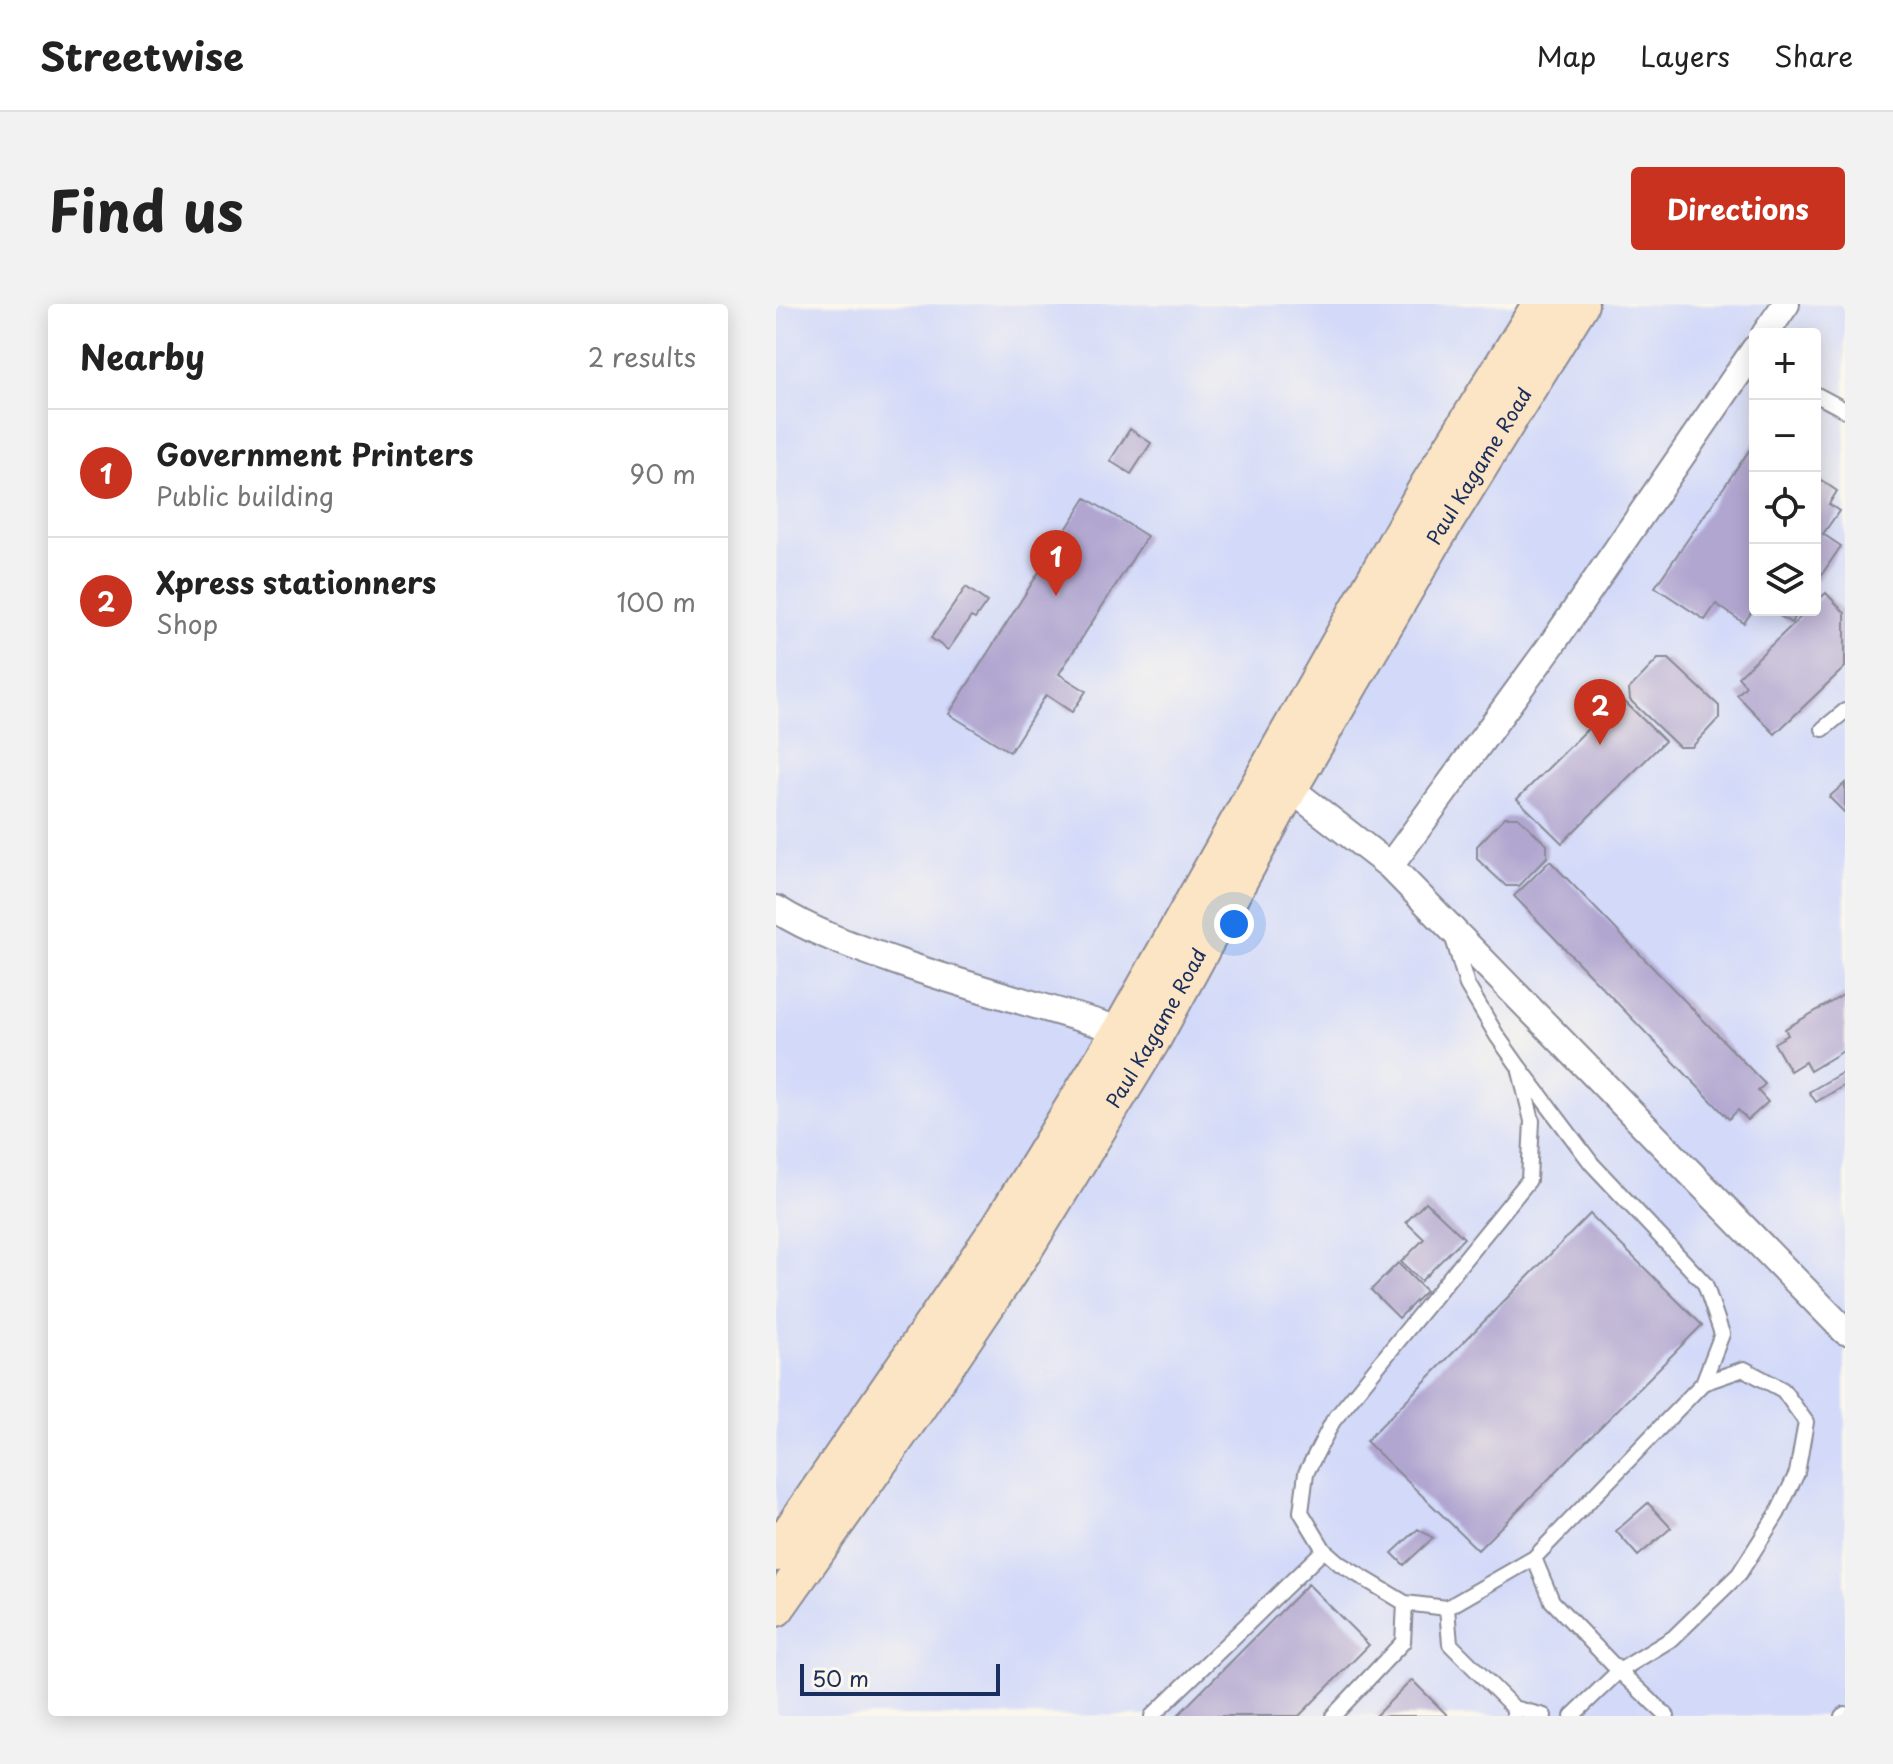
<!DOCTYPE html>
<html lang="en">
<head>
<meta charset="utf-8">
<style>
  :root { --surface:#fff; --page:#f2f2f2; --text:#222; --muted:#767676; --line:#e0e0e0; --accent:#c8321e }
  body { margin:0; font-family:"Playpen Sans",sans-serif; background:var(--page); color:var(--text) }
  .controls { position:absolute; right:24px; top:24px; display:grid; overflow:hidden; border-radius:8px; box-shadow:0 4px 20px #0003 }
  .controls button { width:72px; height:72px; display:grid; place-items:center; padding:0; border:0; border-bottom:2px solid var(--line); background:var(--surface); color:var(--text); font:40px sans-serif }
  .scale { position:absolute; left:24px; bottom:20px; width:200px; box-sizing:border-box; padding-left:8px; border:4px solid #1b2f5e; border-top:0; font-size:22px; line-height:28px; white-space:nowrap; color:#1b2f5e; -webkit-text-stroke:6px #fbf7ec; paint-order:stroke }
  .you { position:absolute; left:458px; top:620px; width:28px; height:28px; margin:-20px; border:6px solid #fff; border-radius:50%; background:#1a73e8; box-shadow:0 0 0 12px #1a73e833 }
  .badge { display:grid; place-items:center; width:52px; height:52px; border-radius:50%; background:var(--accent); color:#fff; font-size:26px; font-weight:700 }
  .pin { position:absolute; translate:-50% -66px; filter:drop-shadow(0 2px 4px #0008) }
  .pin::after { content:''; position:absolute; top:42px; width:28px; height:24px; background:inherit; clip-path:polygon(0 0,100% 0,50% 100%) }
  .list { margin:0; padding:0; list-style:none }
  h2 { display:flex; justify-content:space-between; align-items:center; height:104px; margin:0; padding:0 32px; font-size:34px }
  h2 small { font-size:26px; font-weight:400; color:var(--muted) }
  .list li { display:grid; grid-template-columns:52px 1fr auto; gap:24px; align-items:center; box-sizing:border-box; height:128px; padding:0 32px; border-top:2px solid var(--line) }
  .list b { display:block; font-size:30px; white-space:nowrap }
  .list p { margin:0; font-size:26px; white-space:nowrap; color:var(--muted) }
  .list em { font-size:26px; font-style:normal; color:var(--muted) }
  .icon { flex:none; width:44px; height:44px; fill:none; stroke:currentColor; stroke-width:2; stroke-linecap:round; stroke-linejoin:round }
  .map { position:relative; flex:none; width:1069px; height:1412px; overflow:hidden; border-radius:8px }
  header { display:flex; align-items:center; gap:48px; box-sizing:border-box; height:112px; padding:0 40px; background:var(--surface); border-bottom:2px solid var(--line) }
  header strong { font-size:38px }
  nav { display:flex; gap:44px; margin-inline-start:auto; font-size:28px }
  .intro { display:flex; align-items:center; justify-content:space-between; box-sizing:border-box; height:192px; padding:0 48px }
  h1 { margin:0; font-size:56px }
  .button { padding:20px 36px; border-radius:8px; background:var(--accent); color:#fff; font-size:28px; font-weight:700 }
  main { display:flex; gap:48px; padding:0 48px }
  aside { flex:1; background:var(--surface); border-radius:8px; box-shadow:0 4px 20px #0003 }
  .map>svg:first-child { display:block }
  .built { fill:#d2d9f9; fill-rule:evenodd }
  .building { fill:#b1a6d0 }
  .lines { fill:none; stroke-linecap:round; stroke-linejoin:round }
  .service-casing { stroke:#898a96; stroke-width:18 }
  .minor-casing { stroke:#898a96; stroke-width:30 }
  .secondary-casing { stroke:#898a96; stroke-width:40 }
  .service { stroke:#fff; stroke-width:14 }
  .minor { stroke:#fff; stroke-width:26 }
  .secondary { stroke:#fce5c4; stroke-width:36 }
  .labels { text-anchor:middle; stroke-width:8; stroke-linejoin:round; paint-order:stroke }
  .street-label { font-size:20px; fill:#1b2f5e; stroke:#fbf7ec }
</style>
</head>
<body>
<header>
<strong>Streetwise</strong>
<nav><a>Map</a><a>Layers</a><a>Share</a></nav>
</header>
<div class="intro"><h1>Find us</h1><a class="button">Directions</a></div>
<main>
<aside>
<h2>Nearby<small>2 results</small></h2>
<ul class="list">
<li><span class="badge">1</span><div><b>Government Printers</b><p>Public building</p></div><em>90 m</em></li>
<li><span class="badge">2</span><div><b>Xpress stationners</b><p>Shop</p></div><em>100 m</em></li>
</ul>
</aside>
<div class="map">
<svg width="1069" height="1412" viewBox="0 0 1069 1412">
  <rect width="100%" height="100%" fill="#fbf7ec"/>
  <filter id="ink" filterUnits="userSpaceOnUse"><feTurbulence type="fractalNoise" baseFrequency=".0125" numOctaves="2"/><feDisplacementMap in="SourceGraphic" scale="16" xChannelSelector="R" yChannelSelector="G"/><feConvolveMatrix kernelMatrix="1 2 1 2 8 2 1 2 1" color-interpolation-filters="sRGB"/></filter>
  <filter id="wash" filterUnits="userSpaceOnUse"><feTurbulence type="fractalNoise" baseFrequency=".006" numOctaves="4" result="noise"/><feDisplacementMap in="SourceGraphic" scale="32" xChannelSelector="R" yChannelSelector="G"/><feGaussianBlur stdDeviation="1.8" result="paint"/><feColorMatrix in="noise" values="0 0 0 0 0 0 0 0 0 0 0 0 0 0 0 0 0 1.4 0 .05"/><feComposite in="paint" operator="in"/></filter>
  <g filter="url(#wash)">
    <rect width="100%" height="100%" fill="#f7e5cf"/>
    <path class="built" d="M 0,0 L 1069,0 L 1069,1412 L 0,1412 ZM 979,30 L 1039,30 L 1039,306 L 979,306 Z"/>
    <g id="blocks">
      <path class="building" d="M 354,125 L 375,139 L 355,170 L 334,157 Z
        M 979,138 L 979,303 L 968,319 L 940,300 L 929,316 L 879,283 Z
        M 1039,172 L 1061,187 L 1053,200 L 1063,207 L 1047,230 L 1065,242 L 1042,276 L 1039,274 Z
        M 310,194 L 371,232 L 283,370 L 310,387 L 296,408 L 270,391 L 234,448 L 173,410 Z
        M 190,283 L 211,298 L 199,315 L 195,313 L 172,346 L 155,334 Z
        M 1050,289 L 1069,309 L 1069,363 L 999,430 L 961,391 L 970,382 L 962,373 L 1032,306 L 1039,306 L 1039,299 Z
        M 995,306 L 1024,306 L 1015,319 Z
        M 882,355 L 893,355 L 943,402 L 943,414 L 916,443 L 903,443 L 854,396 L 853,385 Z
        M 844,393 L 889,437 L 786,539 L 741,495 Z
        M 1069,479 L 1069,509 L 1053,493 Z
        M 729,513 L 742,513 L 771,541 L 771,553 L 743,582 L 730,582 L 701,555 L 701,542 Z
        M 774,557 L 989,780 L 982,787 L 992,798 L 972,816 L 962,806 L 953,815 L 738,592 Z
        M 1069,690 L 1069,746 L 1034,767 L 1029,758 L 1014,767 L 998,739 L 1012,731 L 1009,725 Z
        M 1069,767 L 1069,781 L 1040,798 L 1033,788 Z
        M 650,898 L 688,934 L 645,977 L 625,958 L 648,935 L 630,918 Z
        M 814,910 L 926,1021 L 702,1246 L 590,1137 Z
        M 622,959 L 650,987 L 623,1014 L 595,986 Z
        M 872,1199 L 895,1224 L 862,1252 L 840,1227 Z
        M 642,1225 L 657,1234 L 628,1261 L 616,1249 Z
        M 532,1280 L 593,1341 L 523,1412 L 401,1412 Z
        M 636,1376 L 672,1412 L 599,1412 Z"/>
    </g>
  </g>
  <g filter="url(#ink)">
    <use href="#blocks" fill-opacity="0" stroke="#898a96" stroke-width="2"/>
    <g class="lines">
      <g class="service-casing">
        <path id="service" d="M 1039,90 L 1069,106
          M 1047,425 L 1069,407
          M 676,631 L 691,681 L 721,732 L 743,763 L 756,817 L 753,876 L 557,1117 L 530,1169 L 525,1208 L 548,1246 L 564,1260 L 629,1299 L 671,1304 L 758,1254 L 927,1079 L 946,1030 L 929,980 L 816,860 L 743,763
          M 758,1254 L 776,1297 L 843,1367 L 891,1412
          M 671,1304 L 674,1340 L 738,1404 L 738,1412
          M 738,1404 L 768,1412
          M 376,1412 L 548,1246
          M 557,1412 L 627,1338 L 629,1299
          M 796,1412 L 843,1367 L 897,1334 L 963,1270 L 1001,1210 L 1021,1169 L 1030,1118 L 1007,1086 L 968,1065 L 927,1079
          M 1066,1412 L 1069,1410"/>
      </g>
      <g class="minor-casing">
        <path id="minor" d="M 989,30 L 1010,0
          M 502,475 L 614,562 L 1069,1027
          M 614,562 L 776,340 L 979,45
          M 0,605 C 36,628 79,643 119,657 C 198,685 280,706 361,731"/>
      </g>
      <g class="secondary-casing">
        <g id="secondary">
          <path d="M 0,1249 L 225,921 L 345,726 L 652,182 L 765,0"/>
          <path id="s1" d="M 0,1304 L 139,1107 L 247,947 L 376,736 L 514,483 L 659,234 L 804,0"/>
        </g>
      </g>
      <use href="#service" class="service"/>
      <use href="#minor" class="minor"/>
      <use href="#secondary" class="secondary"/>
    </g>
  </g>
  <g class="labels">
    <g class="street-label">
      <text dy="7" stroke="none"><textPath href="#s1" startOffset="1342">Paul Kagame Road</textPath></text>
      <text dy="7" stroke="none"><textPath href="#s1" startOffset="694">Paul Kagame Road</textPath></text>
    </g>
  </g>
</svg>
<div class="controls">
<button>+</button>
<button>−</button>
<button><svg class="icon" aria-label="locate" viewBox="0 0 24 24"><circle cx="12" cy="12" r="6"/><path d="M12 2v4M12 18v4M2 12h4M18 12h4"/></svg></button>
<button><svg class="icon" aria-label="layers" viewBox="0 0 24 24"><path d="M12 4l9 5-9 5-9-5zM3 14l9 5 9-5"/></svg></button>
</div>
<div class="scale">50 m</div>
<div class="you"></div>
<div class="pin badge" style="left:280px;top:292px">1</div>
<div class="pin badge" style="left:824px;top:441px">2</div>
</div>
</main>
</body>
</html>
